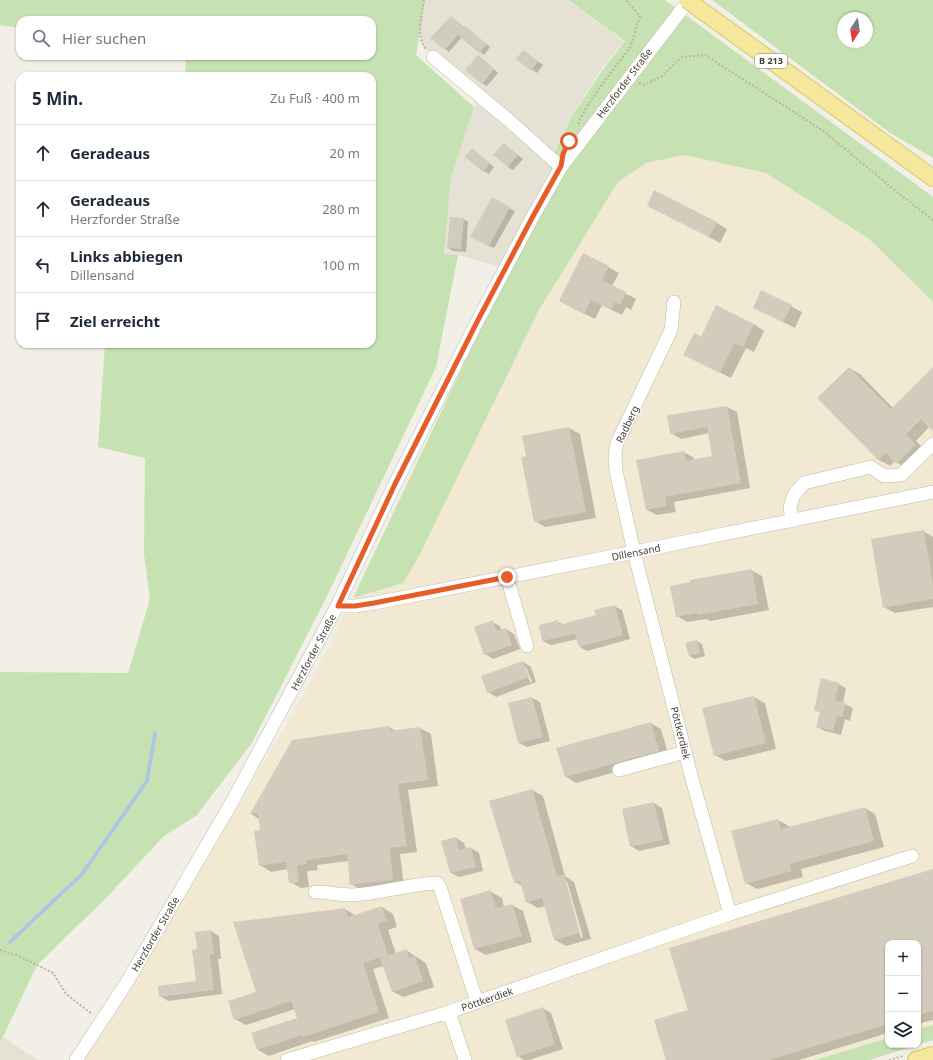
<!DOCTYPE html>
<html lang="de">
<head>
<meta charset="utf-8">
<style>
  :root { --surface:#fff; --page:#f6f6f7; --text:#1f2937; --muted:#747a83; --line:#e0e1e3 }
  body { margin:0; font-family:"Noto Sans",sans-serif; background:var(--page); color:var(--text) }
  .controls { position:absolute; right:12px; bottom:12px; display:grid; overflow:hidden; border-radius:8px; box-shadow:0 1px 3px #0004 }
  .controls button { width:36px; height:36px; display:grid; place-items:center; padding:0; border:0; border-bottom:1px solid var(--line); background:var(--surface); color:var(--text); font:20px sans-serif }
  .compass { position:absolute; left:837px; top:12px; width:36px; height:36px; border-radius:50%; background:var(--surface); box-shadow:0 1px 3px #0004; rotate:192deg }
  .stop { position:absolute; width:12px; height:12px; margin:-9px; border:3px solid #e65d29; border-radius:50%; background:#fff }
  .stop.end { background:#e65d29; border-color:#fff; box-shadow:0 1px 4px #0008 }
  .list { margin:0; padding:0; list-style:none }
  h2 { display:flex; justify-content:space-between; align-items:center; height:52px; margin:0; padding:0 16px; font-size:17px }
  h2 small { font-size:13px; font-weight:400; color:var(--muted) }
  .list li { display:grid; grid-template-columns:26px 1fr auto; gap:12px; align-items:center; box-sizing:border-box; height:56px; padding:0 16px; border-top:1px solid var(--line) }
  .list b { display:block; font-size:15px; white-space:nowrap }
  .list p { margin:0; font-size:13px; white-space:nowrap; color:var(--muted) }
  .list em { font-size:13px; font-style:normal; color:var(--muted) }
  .icon { flex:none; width:22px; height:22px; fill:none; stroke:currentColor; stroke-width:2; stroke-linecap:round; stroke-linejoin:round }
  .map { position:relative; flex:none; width:933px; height:1060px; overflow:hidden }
  .search { position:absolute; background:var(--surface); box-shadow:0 1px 3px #0004; left:16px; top:16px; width:360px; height:44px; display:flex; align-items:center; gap:10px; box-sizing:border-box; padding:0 14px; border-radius:12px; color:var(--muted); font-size:15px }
  .panel { position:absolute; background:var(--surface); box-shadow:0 1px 3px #0004; left:16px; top:72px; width:360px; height:276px; border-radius:12px }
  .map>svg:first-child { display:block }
  .residential { fill:#e5e2d5 }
  .commercial { fill:#f2e9d3 }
  .green { fill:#c6e2b2; fill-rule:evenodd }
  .shadow { fill:#0003; fill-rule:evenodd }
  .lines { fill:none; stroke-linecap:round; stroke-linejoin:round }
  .stream { stroke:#a7c6e9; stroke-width:3.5 }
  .building { fill:#d2ccbd }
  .minor-casing { stroke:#bcb8aa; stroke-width:14 }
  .major-casing { stroke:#d8c66d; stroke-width:18 }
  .path { stroke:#bcb59c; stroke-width:2; stroke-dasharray:2 2; stroke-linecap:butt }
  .minor { stroke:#fff; stroke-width:13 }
  .major { stroke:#f5e79c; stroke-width:16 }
  .major-bridge-casing { stroke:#d8c66d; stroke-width:18; stroke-linecap:butt }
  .major-bridge { stroke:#f5e79c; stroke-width:16 }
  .route { stroke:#e65d29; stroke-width:5 }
  .labels { text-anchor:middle; stroke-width:3; stroke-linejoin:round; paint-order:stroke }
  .shield { fill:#fff; stroke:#7b7972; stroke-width:1 }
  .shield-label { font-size:9px; font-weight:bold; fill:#434036 }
  .street-label { font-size:10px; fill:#434036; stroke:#fff }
</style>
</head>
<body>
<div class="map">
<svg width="933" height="1060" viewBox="0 0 933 1060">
  <rect width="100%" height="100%" fill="#f1efe6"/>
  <path class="residential" d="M 425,0 L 567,0 L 624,41 L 601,70 L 572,116 L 551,157 L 560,166 L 503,268 L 458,255 L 444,254 L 451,178 L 474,107 L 481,95 L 433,57 L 423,45 L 420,33 L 421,19 Z
    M 3,1037 L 38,1060 L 0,1060 L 0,1043 Z"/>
  <path class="commercial" d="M 684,155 L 766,173 L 868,238 L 933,302 L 933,1025 L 918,1029 L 918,943 L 888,943 L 888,1038 L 814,1060 L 84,1060 L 135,982 L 304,694 L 353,598 L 403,583 L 418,558 L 539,310 L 618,182 L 646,163 Z"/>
  <path class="green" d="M 0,0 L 425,0 L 416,55 L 474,107 L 451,178 L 444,254 L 458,255 L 436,367 L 327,596 L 252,743 L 196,816 L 164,836 L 106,898 L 37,965 L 0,1043 L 0,672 L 128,673 L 150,599 L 144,554 L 145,458 L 98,447 L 105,344 L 372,344 L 372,76 L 185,76 L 186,56 L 372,56 L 372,20 L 20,20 L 20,28 L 0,25 Z
    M 568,0 L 665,0 L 933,197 L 933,302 L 868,238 L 766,173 L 684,155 L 646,163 L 618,182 L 539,310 L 418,558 L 403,583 L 353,598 L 533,218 L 561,167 L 552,157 L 572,116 L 602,71 L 625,41 Z
    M 712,0 L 933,0 L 933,158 L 889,132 ZM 843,18 L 867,18 L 867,42 L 843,42 Z
    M 933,1025 L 933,1040 L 918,1045 L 918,1029 Z
    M 888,1038 L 888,1045 L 918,1045 L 869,1060 L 815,1060 Z"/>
  <path class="shadow" d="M 455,20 L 465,28 L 469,30 L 490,47 L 484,55 L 462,37 L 449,52 L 445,49 Z
    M 524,51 L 543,65 L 537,73 L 517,59 Z
    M 483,59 L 498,73 L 487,86 L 482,83 Z
    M 504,144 L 523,159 L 513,170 L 508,167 Z
    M 473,150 L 494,167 L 489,174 L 484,171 Z
    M 492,199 L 515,211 L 494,248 L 477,240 Z
    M 659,211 L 717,223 L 727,229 L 720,243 Z
    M 463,219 L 468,222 L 466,252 L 453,251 L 448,248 Z
    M 608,267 L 619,273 L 612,286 L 636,299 L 631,310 L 626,307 L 622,315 L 602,305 L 595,319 L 571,307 Z
    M 762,291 L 802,312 L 795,328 L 765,313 Z
    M 754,324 L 764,331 L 754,352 L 746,348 L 731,378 L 684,355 L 701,338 Z
    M 849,368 L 860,374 L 893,408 L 933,368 L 933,429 L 930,426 L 916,441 L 926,451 L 908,470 L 895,461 L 890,466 L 879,460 L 818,398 Z
    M 727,407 L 737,412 L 750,488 L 674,502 L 676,512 L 657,515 L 647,510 L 683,452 L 693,457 L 694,460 L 713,457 L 709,433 L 681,439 L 671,433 Z
    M 569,428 L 580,434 L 596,518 L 545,527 L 535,521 L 527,457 Z
    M 923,531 L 933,537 L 933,607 L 895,613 L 884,607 Z
    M 751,570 L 762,576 L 769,610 L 710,621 L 707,619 L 687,622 L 677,616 Z
    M 614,606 L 622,610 L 630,639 L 587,651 L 580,647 L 578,639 L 551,645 L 543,641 L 558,622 L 564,625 L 597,616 Z
    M 492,622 L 500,626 L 502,631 L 506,629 L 514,634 L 520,649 L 493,659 L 485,654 Z
    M 697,641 L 702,644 L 705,656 L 695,659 L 690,656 Z
    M 523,662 L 531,667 L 536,682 L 496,697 L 488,692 ZM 524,667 L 526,667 L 532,682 L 530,682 Z
    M 838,684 L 846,688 L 843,703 L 853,708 L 850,721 L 845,719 L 841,735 L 825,731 L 817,727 L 821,713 L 815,710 Z
    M 754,697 L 765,703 L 776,749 L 726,761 L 715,755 Z
    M 532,698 L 540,702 L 550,741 L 527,747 L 519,743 Z
    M 650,723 L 661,729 L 669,757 L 576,783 L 565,776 Z
    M 389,727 L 396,731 L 420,728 L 431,734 L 438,786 L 408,790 L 417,852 L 400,854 L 404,886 L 362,890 L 351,884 L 349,861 L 317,865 L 318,870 L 307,871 L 309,887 L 301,888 L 290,882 L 288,869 L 271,872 L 260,865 L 261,831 L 259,819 L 251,814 Z
    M 532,790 L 543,796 L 565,876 L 574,882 L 591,939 L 566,946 L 555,940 L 545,906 L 538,908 L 527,902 L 522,886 L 515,882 L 490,801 ZM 564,881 L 567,881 L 583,937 L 581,938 Z
    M 654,803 L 662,808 L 670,844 L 639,851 L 631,846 Z
    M 865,808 L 875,814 L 884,847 L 801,869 L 803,877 L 757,889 L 746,883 L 778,820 L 789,826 L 789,828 Z
    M 456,838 L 464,843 L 466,849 L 471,848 L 479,853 L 483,871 L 459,877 L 451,873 Z
    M 933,870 L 933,1020 L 918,1024 L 918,943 L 888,943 L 888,1033 L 799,1060 L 667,1060 L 689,1011 Z
    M 491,892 L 502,898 L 504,907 L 512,905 L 523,911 L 532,942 L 486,955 L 475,949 Z
    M 382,907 L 393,914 L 397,927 L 388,930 L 396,954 L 406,950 L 426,963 L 434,987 L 403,997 L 392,991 L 384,966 L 373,969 L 389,1018 L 314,1042 L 312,1041 L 269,1056 L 258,1050 L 298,1018 L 295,1009 L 246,1025 L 235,1019 L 257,993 L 345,909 L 356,916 Z
    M 211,931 L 219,936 L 221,959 L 218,959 L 222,994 L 168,1001 L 160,996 L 198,982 L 198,950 Z
    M 543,1008 L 551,1013 L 563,1049 L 529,1060 L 524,1060 L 518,1056 Z"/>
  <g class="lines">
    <path class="stream" d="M 10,942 L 82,874 L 147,781 L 155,733"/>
  </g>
  <path class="building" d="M 451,16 L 464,28 L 465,26 L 487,44 L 479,53 L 458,35 L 445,50 L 430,38 Z
    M 523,50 L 538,61 L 531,71 L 516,59 Z
    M 478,55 L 494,69 L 482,84 L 465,70 Z
    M 504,143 L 518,155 L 508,167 L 493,155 Z
    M 472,148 L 490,163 L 483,172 L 465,157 Z
    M 654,190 L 717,222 L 709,237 L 647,206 Z
    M 492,197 L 510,207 L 489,246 L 470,237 Z
    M 450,217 L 464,218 L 461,249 L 447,248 Z
    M 583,253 L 609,266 L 602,280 L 626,292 L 620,305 L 615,302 L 611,310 L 591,300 L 584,314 L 559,301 Z
    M 761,290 L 792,305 L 783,322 L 753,308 Z
    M 716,305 L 754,324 L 743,347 L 734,343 L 720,373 L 683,355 L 694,333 L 701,337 Z
    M 849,367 L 891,409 L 933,367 L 933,431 L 921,419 L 906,434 L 916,445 L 896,464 L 886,453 L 878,460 L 817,398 Z
    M 727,406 L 741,483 L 665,497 L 667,506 L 646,510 L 636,460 L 684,451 L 686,461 L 712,456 L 707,427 L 670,434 L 667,415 Z
    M 569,427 L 586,512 L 534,522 L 521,457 L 526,456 L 522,436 Z
    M 924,530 L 933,584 L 933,599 L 883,608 L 871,539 Z
    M 752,569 L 758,604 L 698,615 L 698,613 L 676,617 L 670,586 L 690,582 L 690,580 Z
    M 615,605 L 623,635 L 579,647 L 575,634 L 542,641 L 539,625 L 558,620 L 559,625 L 596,615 L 594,610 Z
    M 493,620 L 496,631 L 506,628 L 512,645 L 484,655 L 474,627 Z
    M 697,640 L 700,653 L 689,656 L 685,643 Z
    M 523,661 L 529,677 L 487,693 L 481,676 Z
    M 821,678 L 839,683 L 835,700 L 846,703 L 842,717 L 837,716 L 833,731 L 816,727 L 820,712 L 814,710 Z
    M 754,696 L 766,743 L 714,756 L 702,708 Z
    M 532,697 L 543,737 L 518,743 L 508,703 Z
    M 651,722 L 659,751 L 565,777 L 556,748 Z
    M 389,726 L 390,731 L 420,727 L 428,780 L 398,784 L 407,846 L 390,848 L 393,880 L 350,885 L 347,854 L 307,860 L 307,864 L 297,865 L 299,882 L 289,883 L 286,862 L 259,866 L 254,831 L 260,830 L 258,813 L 250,814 L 292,740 Z
    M 532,789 L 557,876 L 564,874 L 580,933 L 554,940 L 542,898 L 526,903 L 520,881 L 514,883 L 489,801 Z
    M 654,802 L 663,840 L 630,847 L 622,809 Z
    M 865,807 L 874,841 L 790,864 L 792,871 L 745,884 L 731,831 L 778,819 L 781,829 Z
    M 456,837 L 459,850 L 471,847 L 476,867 L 450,873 L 441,841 Z
    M 933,869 L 933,1011 L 918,1015 L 918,943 L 888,943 L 888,1024 L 769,1060 L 666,1060 L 654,1020 L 688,1010 L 669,948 Z
    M 491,890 L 496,908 L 512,904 L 522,936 L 474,949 L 460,899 Z
    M 382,906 L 387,921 L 378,924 L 388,955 L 363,963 L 379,1012 L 303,1037 L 302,1035 L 257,1050 L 251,1033 L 297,1018 L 291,1001 L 234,1020 L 228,1001 L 256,992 L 233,922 L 345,908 L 348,917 Z
    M 211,930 L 214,955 L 210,955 L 214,990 L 159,997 L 158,986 L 196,981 L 192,950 L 197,949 L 195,932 Z
    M 407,949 L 409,958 L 415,956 L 423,981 L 392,992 L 380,958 Z
    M 543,1007 L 555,1044 L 517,1057 L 505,1020 Z"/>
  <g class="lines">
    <g class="minor-casing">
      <path id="minor" d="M 433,57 L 512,123 L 561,167
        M 792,521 L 790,507 L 794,495 L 804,483 L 871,467 L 884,476 L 901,475 L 933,444
        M 507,577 L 527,646
        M 337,606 L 355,606 L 375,603 L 634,552 L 933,492
        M 619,770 L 685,752
        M 315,892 C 327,892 339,895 351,895 C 380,894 409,884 437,883 L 440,887 L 477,1002
        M 730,914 L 912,856
        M 449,1012 L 465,1060
        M 76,1060 L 127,982 L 232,802 L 337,606 L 395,484 L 478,320 L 532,218 L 561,167 L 689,0
        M 287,1060 L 449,1012 L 730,914 L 692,779 L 634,552 L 616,471 L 615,455 L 617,443 L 671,330 L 674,302"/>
    </g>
    <g class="major-casing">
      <path id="major" d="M 712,18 L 933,178
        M 916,1060 L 933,1055"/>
    </g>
    <path class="path" d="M 424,0 C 422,15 415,36 426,49
      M 639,83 L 644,85 L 662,76 L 682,57 L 705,55 L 822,130 L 897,192 L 933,220
      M 578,124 L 586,108 L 605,80 L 630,48 L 640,16 L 626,0
      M 0,950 L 19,956 L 53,973 L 66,994 L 92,1014
      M 889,1060 L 903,1056"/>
    <use href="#minor" class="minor"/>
    <use href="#major" class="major"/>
    <g class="major-bridge-casing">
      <path id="major-bridge" d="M 687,0 L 712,18"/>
    </g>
    <use href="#major-bridge" class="major-bridge"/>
  </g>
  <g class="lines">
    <path class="route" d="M 507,577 L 374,603 L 355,606 L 338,606 L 395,484 L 478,320 L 532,218 L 561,166 L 563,154 L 569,141"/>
  </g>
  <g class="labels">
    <rect class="shield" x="755" y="54" width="32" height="14" rx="3"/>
    <g class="shield-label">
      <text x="771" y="64">B 213</text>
    </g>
    <g class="street-label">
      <text transform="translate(624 83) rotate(-53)" y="4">Herzforder Straße</text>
      <text transform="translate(627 424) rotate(-65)" y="4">Radberg</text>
      <text transform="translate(636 552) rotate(-11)" y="4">Dillensand</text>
      <text transform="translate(313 652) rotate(-62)" y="4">Herzforder Straße</text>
      <text transform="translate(681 733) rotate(76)" y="4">Pöttkerdiek</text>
      <text transform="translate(155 934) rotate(-60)" y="4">Herzforder Straße</text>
      <text transform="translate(487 999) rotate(-19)" y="4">Pöttkerdiek</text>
    </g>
  </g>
</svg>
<div class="controls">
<button>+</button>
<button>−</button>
<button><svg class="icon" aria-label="layers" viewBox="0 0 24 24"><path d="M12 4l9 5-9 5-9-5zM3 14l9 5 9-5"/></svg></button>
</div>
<svg class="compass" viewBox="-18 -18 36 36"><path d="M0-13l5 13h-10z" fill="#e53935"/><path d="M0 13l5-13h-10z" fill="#747a83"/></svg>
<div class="stop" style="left:569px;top:141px"></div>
<div class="stop end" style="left:507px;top:577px"></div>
<div class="search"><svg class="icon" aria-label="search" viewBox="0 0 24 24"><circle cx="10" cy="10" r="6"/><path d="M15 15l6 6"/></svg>Hier suchen</div>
<section class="panel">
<h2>5 Min.<small>Zu Fuß · 400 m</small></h2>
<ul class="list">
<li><svg class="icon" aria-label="ahead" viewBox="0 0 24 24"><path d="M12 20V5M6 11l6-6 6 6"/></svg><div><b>Geradeaus</b></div><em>20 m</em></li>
<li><svg class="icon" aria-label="ahead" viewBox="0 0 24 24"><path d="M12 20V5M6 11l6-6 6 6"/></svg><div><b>Geradeaus</b><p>Herzforder Straße</p></div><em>280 m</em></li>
<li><svg class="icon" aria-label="left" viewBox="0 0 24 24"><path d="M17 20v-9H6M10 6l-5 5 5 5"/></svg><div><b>Links abbiegen</b><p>Dillensand</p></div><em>100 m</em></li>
<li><svg class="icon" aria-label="arrive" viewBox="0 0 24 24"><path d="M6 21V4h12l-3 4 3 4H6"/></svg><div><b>Ziel erreicht</b></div></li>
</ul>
</section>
</div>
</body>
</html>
